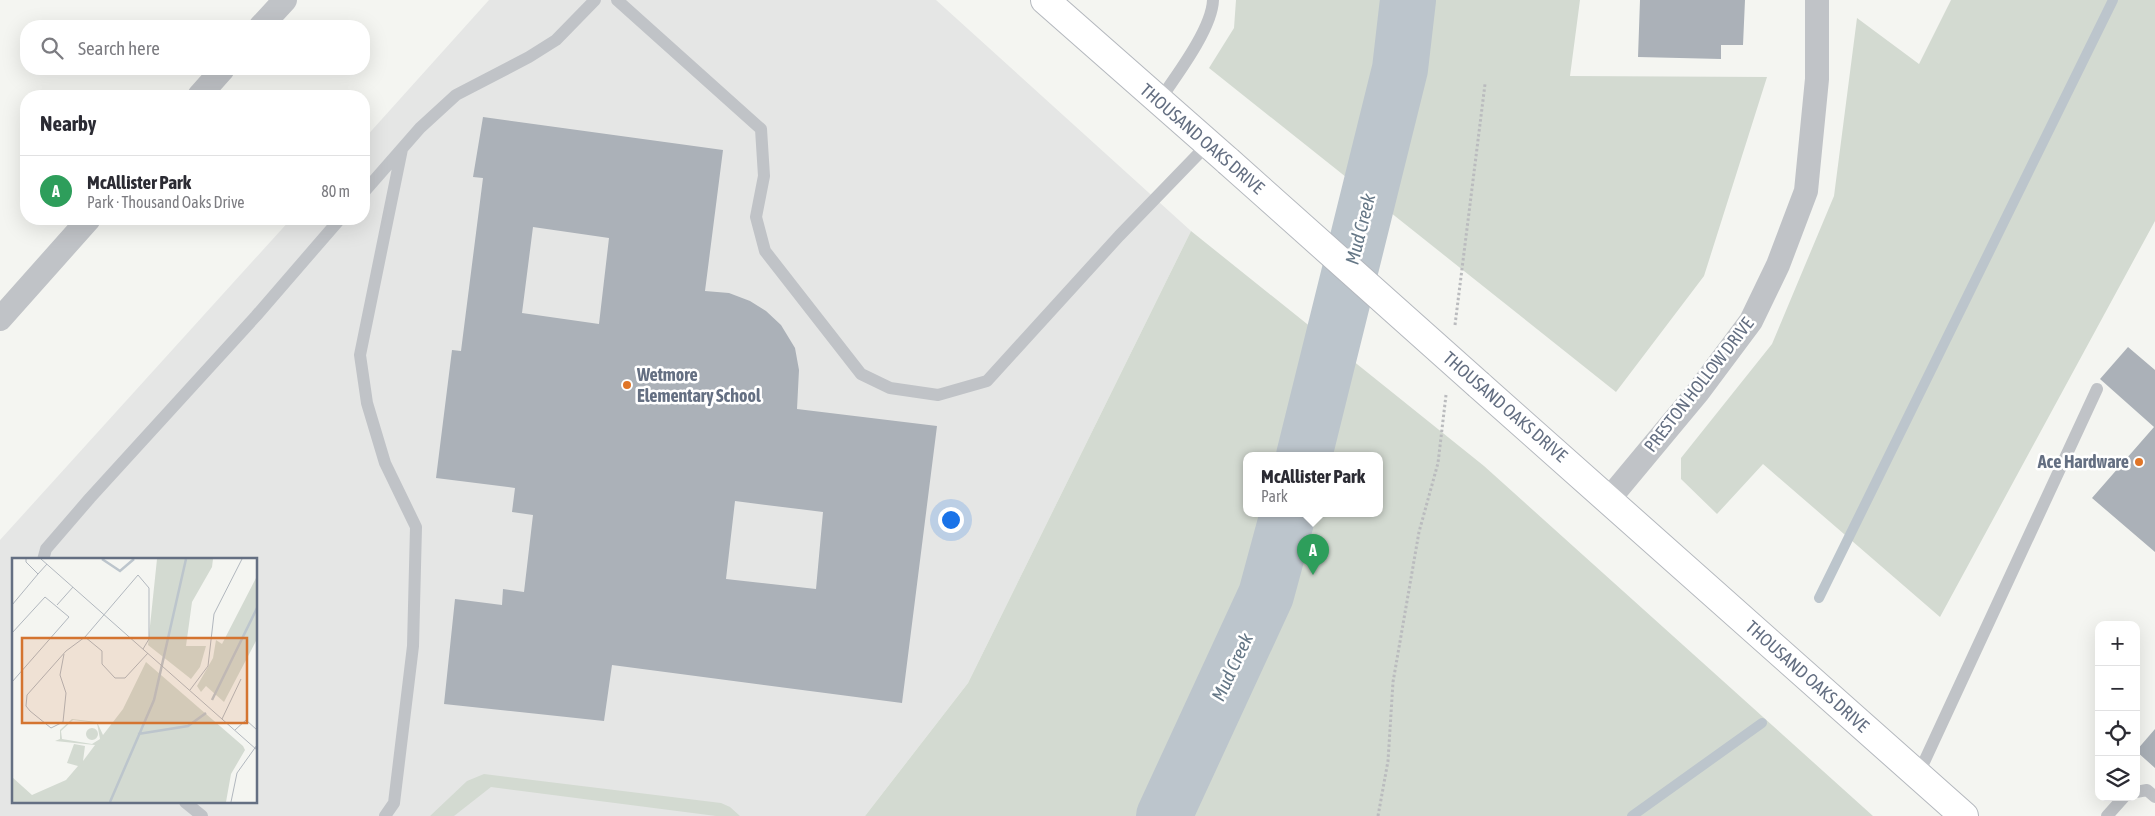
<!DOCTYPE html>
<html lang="en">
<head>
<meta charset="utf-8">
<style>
  :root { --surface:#fff; --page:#f7f7f7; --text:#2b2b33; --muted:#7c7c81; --line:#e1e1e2; --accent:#db2777 }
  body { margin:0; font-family:"Asap Condensed",sans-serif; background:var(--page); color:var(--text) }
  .controls { position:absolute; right:15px; bottom:15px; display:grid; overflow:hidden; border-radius:10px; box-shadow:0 5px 20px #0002 }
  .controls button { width:45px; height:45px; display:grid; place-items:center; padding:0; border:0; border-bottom:1px solid var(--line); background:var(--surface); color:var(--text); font:25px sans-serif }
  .you { position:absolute; left:950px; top:519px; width:18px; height:18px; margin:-12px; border:4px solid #fff; border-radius:50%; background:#1a73e8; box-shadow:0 0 0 8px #1a73e833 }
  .badge { display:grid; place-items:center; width:32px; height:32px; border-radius:50%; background:var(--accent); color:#fff; font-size:16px; font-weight:700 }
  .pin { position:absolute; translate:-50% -41px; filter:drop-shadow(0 1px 2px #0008) }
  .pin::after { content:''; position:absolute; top:26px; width:18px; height:15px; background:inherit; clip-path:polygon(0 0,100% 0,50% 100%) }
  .popup { position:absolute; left:1243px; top:452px; width:140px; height:65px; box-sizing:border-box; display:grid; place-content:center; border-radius:10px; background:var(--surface); filter:drop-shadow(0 1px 4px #0005); font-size:16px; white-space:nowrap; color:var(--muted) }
  .popup b { font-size:19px; color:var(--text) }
  .popup::after { content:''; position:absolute; left:50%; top:100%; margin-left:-10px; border:10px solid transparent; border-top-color:var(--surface) }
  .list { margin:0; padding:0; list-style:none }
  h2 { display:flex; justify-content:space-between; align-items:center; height:65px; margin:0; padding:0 20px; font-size:21px }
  h2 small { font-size:16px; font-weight:400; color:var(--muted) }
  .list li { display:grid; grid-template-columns:32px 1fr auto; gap:15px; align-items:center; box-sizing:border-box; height:70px; padding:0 20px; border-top:1px solid var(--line) }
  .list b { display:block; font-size:19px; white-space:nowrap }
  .list p { margin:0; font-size:16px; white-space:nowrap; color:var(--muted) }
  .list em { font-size:16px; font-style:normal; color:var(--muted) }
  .icon { flex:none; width:28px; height:28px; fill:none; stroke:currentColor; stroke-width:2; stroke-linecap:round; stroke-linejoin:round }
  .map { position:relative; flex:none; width:2155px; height:816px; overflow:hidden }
  .search { position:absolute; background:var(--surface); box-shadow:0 5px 20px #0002; left:20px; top:20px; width:350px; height:55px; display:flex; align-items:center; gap:12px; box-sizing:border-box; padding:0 18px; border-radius:20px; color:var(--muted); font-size:19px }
  .panel { position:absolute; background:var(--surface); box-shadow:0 5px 20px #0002; left:20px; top:90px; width:350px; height:135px; border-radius:20px }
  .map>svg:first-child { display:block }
  .built { fill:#e5e6e5; fill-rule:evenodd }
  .green { fill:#d3dad1; fill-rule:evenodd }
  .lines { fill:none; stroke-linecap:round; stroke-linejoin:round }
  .stream { stroke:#bcc5cc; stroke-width:10 }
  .river { stroke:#bcc5cc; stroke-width:56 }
  .building { fill:#abb1b8; fill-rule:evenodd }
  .secondary-casing { stroke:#b4b8be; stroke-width:30 }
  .path { stroke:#babbbe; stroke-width:3; stroke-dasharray:2.5 2.5; stroke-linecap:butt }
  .service { stroke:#c0c3c7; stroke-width:12 }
  .minor { stroke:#c0c3c7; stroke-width:24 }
  .secondary { stroke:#fff; stroke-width:28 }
  .secondary-bridge-casing { stroke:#b4b8be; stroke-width:30; stroke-linecap:butt }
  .secondary-bridge { stroke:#fff; stroke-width:28 }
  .poi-dot { fill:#e07527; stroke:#fff; stroke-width:2 }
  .labels { text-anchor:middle; stroke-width:5; stroke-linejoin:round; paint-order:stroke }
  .street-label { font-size:18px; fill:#646f82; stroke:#fff }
  .poi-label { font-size:18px; font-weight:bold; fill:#646f82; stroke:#fff; text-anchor:start }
  .water-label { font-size:19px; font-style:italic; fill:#657786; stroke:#fff }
  .inset-river { fill:none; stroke:#bcc5cc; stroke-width:2.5 }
  .inset-road { fill:none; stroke:#b1b7be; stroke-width:1 }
  .view { fill:#d47430; fill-opacity:0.15; stroke:#d47430; stroke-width:2.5 }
  .inset-edge { fill:none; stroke:#646f82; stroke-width:2.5 }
</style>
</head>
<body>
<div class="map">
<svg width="2155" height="816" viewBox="0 0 2155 816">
  <rect width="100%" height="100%" fill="#f4f5f1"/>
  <path class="built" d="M 489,0 L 936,0 L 1191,231 L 968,683 L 865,816 L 0,816 L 0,540 L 291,219 L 364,219 L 364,139 ZM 14,560 L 256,560 L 256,802 L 14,802 Z"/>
  <path class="green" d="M 1236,0 L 1580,0 L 1570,76 L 1767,77 L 1704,276 L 1616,392 L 1209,68 L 1234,28 Z
    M 1951,0 L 2155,0 L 2155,221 L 1940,617 L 1763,464 L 1717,514 L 1681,479 L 1681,458 L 1772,344 L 1834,196 L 1857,18 L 1919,64 Z
    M 1191,231 L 1484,466 L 1873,816 L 865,816 L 968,683 ZM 1379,456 L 1379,514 L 1247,514 L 1247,456 Z
    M 484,774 L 721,803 L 730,807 L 740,816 L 716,816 L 491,787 L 454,816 L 430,816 L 467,781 Z"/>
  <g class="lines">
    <path class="stream" d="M 1819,598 L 2113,0
      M 1632,816 L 1762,723"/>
    <path class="river" d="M 1304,456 L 1400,69 L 1408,0
      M 1164,816 L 1266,595 L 1288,514"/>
  </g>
  <path class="building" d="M 1640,0 L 1745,0 L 1743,45 L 1721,45 L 1721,59 L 1638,57 Z
    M 483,117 L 723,150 L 705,291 L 729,293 L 750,301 L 766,311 L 781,325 L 795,348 L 799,370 L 797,409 L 937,426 L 902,703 L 612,665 L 604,721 L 444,704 L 455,599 L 502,605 L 503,589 L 524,592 L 533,515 L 512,512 L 515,488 L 436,478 L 452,350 L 461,351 L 483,178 L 473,177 ZM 533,227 L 609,238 L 599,324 L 522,313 ZM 735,501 L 823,512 L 816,589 L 726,579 Z
    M 2128,347 L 2155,370 L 2155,552 L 2092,498 L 2154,427 L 2100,379 Z
    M 2155,729 L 2155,768 L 2136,751 Z"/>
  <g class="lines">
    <g class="secondary-casing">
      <g id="secondary">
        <path d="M 1045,0 L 1228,161"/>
        <path id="s1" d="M 1479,385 L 1964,816"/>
      </g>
    </g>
    <path class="path" d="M 1455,325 L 1485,84
      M 1378,816 L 1388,761 L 1393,682 L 1419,532 L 1438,463 L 1446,395"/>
    <path class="service" d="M 617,0 L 761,129 L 764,176 L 756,217 L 765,251 L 861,374 L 890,388 L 938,395 L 987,381 L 1119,236 L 1208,144
      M 1159,101 C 1176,76 1212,29 1213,0
      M 364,192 L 420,128 L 456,95 L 529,57 L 556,40 L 595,0
      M 43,560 L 46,549 L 90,498 L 256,316 L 340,219
      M 1918,775 L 2097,389
      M 2136,792 L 2147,790 L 2155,797
      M 185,802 L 202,816
      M 385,816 L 394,803 L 413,646 L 416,527 L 385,463 L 367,403 L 360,355 L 402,149
      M 2107,816 L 2124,797"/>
    <path class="minor" d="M 261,26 L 285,0
      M 199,96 L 223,69
      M 0,319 L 89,219
      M 1609,499 L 1698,392 L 1751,321 L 1778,265 L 1806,191 L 1817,79 L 1817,0"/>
    <use href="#secondary" class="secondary"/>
    <g class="secondary-bridge-casing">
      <path id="secondary-bridge" d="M 1228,161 L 1479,385"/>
    </g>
    <use href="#secondary-bridge" class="secondary-bridge"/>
  </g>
  <g class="poi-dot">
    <circle cx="627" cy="385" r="5"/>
    <circle cx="2139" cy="462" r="5"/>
  </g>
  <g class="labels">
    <g class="street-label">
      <text transform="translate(1202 139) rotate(41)" y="6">THOUSAND OAKS DRIVE</text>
      <text transform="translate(1699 385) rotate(-52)" y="6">PRESTON HOLLOW DRIVE</text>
      <text transform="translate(1505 407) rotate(41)" y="6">THOUSAND OAKS DRIVE</text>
      <text dy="6" stroke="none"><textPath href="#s1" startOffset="439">THOUSAND OAKS DRIVE</textPath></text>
    </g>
    <g class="poi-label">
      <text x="637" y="381">Wetmore<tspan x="637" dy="21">Elementary School</tspan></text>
      <text x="2129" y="468" text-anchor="end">Ace Hardware</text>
    </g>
    <g class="water-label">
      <text transform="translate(1360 229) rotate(-76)" y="7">Mud Creek</text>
      <text transform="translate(1232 667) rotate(-65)" y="7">Mud Creek</text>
    </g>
  </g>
  <g transform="translate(12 558)">
    <rect width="245" height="245" fill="#f4f5f1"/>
    <path d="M 145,1 L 201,1 L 200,9 L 180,44 L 174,88 L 194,88 L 188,109 L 179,121 L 136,87 ZM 245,18 L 245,81 L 212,144 L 194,128 L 189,134 L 185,128 L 201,100 L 204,82 L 210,86 ZM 134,104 L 231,188 L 233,192 L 219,216 L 214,244 L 0,244 L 0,219 L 20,237 L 54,222 L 66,208 L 55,205 L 62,186 L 73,188 L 71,203 L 83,187 L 43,183 L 48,181 L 48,172 L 60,161 L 85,164 L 91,177 L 111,151 ZM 61,162 L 85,165 L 88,181 L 80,186 L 50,181 L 49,173 ZM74 176a6 6 0 1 1 12 0a6 6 0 1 1-12 0Z" fill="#d3dad1" fill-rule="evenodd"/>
    <path class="inset-river" d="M 90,1 L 108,13 L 122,1M 200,142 L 245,50M 126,176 L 176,168 L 194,155M 98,244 L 142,142 L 174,1"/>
    <path class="inset-road" d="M 14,1 L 14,4 L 26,16 L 35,6M 29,1 L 245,192M 0,47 L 26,16M 45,47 L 61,29M 0,75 L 33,39 L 57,59 L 0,124M 73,79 L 90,93 L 90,106 L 103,120 L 113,120 L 136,95M 52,96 L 48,117 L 54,135 L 51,164 L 39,170 L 18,153 L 14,148 L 15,137 L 54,93 L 73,79 L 126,17 L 137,30 L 137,81 L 131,91M 178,132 L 196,108 L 202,56 L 230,1M 210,161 L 229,121M 223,172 L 234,162 L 245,172M 219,244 L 225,215 L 245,187"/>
    <path class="view" d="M 10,80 L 235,80 L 235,165 L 10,165 Z"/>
    <rect width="245" height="245" class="inset-edge"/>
  </g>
</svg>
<div class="controls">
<button>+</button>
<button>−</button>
<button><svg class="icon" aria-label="locate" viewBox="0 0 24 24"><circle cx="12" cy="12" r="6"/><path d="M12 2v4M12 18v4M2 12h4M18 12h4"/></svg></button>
<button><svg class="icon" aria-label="layers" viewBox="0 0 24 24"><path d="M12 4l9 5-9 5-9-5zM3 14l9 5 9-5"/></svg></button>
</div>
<div class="you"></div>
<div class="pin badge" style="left:1313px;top:575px;background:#2e9e5b">A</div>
<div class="popup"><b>McAllister Park</b>Park</div>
<div class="search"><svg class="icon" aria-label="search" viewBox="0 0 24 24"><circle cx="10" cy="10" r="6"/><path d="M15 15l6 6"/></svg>Search here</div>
<section class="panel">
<h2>Nearby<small></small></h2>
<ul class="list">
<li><span class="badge" style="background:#2e9e5b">A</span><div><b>McAllister Park</b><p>Park · Thousand Oaks Drive</p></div><em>80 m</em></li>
</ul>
</section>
</div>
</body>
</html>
